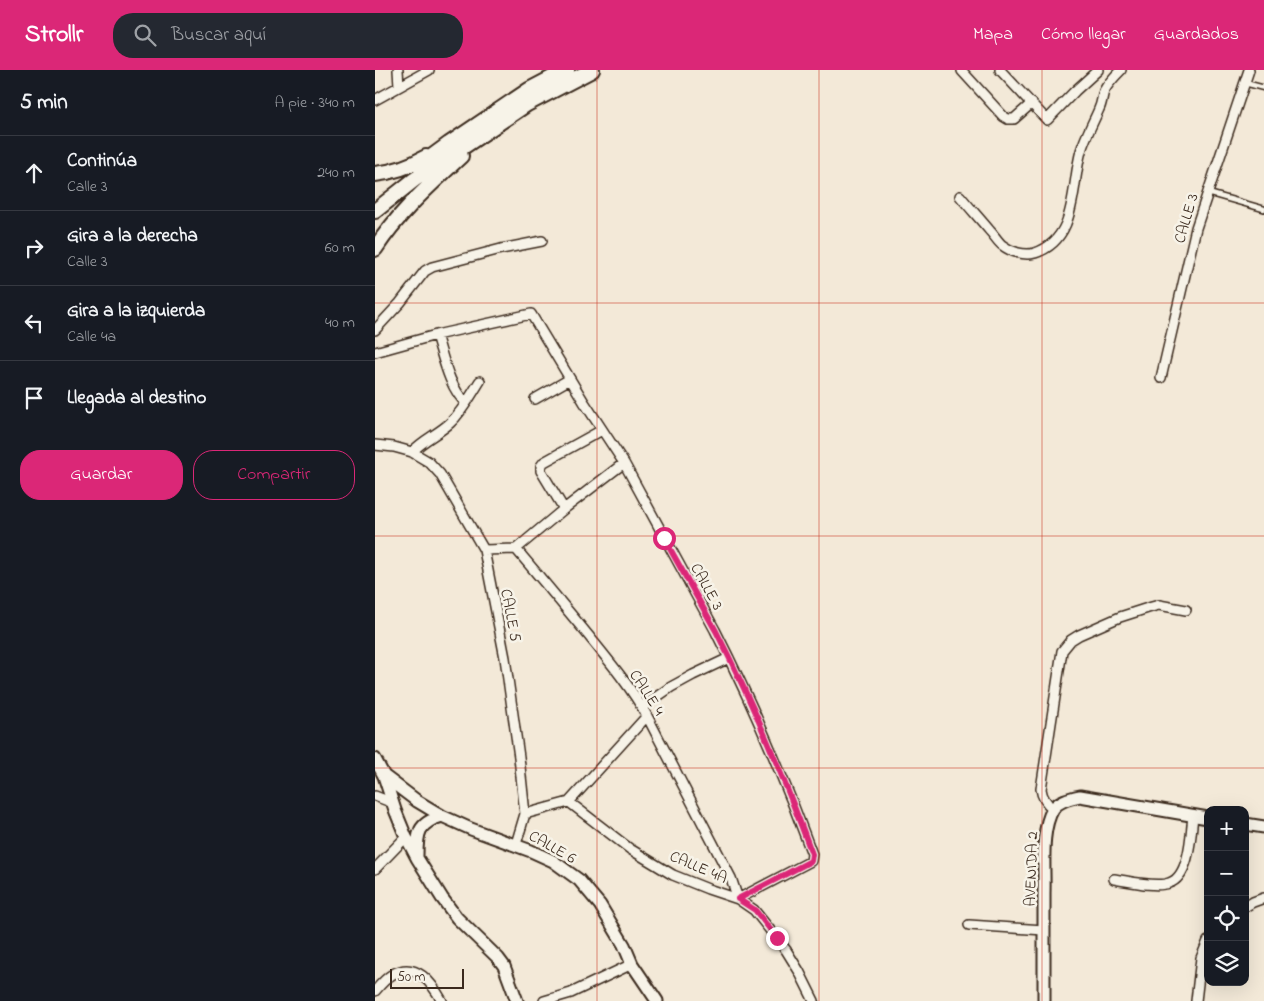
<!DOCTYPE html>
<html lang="es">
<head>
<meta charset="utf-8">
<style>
  :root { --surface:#171b24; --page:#242831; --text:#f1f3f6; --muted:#9ea1a6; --line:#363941; --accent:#db2777 }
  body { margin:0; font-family:"Indie Flower",sans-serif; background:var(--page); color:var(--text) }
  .controls { position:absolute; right:15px; bottom:15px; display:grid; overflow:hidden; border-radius:10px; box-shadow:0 5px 20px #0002 }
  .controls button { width:45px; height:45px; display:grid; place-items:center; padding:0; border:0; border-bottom:1px solid var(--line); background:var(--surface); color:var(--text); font:25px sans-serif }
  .scale { position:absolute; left:15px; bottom:12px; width:74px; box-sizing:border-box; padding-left:5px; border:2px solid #3b2a1e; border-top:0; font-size:14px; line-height:18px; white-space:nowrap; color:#3b2a1e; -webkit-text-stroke:4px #f7f3e8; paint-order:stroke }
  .stop { position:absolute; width:15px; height:15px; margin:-11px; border:4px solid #db2777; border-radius:50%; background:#fff }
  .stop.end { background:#db2777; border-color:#fff; box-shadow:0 1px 5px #0008 }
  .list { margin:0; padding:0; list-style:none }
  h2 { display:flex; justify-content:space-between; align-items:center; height:65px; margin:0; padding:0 20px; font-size:21px }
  h2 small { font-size:16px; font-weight:400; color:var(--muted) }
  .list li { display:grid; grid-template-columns:32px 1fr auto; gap:15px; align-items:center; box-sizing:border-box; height:75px; padding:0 20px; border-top:1px solid var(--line) }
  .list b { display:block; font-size:19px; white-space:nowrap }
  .list p { margin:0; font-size:16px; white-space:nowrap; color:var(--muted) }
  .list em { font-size:16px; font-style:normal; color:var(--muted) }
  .actions { display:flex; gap:10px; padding:15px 20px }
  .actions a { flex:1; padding:11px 0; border:1px solid var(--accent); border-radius:20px; text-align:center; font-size:18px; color:var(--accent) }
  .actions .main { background:var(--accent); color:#fff }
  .icon { flex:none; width:28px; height:28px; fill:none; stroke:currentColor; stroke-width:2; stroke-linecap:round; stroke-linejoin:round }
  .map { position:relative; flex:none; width:889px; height:931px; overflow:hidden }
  header { display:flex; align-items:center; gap:30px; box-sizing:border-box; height:70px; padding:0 25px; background:var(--accent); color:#fff }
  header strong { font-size:24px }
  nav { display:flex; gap:28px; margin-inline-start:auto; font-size:18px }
  .search { width:350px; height:45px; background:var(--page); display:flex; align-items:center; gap:12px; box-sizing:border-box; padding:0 18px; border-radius:20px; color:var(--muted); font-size:19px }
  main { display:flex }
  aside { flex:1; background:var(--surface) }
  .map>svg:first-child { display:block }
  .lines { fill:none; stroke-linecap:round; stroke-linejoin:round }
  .service-casing { stroke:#3b2a1e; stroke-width:8 }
  .minor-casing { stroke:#3b2a1e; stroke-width:12 }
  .tertiary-casing { stroke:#3b2a1e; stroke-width:15 }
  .trunk-casing { stroke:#3b2a1e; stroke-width:18 }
  .service { stroke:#f7f3e8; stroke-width:4.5 }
  .minor { stroke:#f7f3e8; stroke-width:9 }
  .tertiary { stroke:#f7f3e8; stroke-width:11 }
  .trunk { stroke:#f7f3e8; stroke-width:14 }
  .route { stroke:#db2777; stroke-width:6 }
  .grid { fill:none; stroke:#c8321e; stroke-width:1; stroke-opacity:0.55 }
  .labels { text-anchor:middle; stroke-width:5; stroke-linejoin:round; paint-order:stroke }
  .street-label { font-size:16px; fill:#3b2a1e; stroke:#f7f3e8 }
</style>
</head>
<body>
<header>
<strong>Strollr</strong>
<div class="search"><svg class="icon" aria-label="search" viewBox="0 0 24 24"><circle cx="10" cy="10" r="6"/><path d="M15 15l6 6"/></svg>Buscar aquí</div>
<nav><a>Mapa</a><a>Cómo llegar</a><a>Guardados</a></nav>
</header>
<main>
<aside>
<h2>5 min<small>A pie · 340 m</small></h2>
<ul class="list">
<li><svg class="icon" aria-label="ahead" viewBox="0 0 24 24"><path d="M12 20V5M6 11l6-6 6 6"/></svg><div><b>Continúa</b><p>Calle 3</p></div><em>240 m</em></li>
<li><svg class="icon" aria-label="right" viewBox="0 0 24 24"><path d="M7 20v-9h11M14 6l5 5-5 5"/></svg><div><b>Gira a la derecha</b><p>Calle 3</p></div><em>60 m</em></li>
<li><svg class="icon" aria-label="left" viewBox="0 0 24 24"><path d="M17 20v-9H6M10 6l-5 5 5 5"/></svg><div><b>Gira a la izquierda</b><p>Calle 4a</p></div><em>40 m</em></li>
<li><svg class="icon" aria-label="arrive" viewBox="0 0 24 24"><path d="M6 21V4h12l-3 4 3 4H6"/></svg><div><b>Llegada al destino</b></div></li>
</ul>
<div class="actions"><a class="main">Guardar</a><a>Compartir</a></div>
</aside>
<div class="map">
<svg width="889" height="931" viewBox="0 0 889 931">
  <rect width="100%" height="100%" fill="#f3e9d8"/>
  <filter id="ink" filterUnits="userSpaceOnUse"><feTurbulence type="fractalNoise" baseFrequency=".02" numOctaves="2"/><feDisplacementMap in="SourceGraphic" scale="10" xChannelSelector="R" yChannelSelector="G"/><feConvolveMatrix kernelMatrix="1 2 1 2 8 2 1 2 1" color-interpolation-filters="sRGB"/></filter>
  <g filter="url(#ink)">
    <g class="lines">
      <g class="service-casing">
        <path id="service" d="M 870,13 L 889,18
          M 833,123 L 889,139"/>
      </g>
      <g class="minor-casing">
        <path id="minor" d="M 23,0 L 24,16
          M 625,0 L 672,50 L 700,21 L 723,0
          M 587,1 L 628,46 L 633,49 L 639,49 L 657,33
          M 0,30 L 54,0
          M 585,126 C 595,138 605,149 615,161 C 619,165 623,172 627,175 C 636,182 649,186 660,183 C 703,169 696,116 706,81 C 710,67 718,53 724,39 C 727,33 727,27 729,21 C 733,13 740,6 746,0
          M 0,260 L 25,233 L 50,201 L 57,197 L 126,179 L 167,171
          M 61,265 C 68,286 74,318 91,333
          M 0,282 L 61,265 L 156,244 L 209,332 L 249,393
          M 786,308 L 821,158 L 874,0
          M 160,329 L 195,309
          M 0,375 L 19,377 L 37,382 L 54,392 L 65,404 L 109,480 L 130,588 L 144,687 L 150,744 L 141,774
          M 37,382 C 48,370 63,364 75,353 C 88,341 96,325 105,311
          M 189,439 L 166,401 L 166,396 L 169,392 L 227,360
          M 109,480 L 141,479 C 165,507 189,536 213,565 C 234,591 256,617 272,646 L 356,808 L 363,829 L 436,791 L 437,784 C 409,708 377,633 340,560 L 249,393 L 189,439 L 141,479
          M 267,637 L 296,617 L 318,605 L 354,588
          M 0,726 L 18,733
          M 194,732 L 255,779 L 298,805 L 333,819 L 363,829 L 379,840 L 411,880 L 424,901 L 439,931
          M 678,739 C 672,734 667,727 666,719 L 687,581 L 696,570 L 704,565 L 745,547 L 773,538 L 784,535 L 811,540
          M 150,744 L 194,732 L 272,646
          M 0,799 L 31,767
          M 739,809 C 753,811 781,818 794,813 C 815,807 816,763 818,745
          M 870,837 L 878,832 L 889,828
          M 594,855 L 669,860
          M 0,921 C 5,915 11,908 18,904 C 41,891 57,913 67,931
          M 169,931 L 196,923 L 257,894
          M 821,931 L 826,888 L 833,871"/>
      </g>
      <g class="tertiary-casing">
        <path id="tertiary" d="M 0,689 L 9,706 L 20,740 L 31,767 L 42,788 L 67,828 L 82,848 L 123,888 L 129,896 L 142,931
          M 9,706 L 42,731 L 67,746 L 96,759 L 156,781 L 178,791 L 204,810 L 225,835 L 249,875 L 257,894 L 282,931
          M 870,754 L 889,757
          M 42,786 C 42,763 43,753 67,746
          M 669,931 C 669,895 669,859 669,823 C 670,798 665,761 678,739 C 683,731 695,728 705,726 L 833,748"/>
      </g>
      <g class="trunk-casing">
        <path id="trunk" d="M 44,96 L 74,74 L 154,20 L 192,0
          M 0,104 C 19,102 35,96 51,87
          M 0,141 L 39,110 L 152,34 L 217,0
          M 0,179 C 23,143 55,115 86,86"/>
      </g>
      <use href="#service" class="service"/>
      <use href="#minor" class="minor"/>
      <use href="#tertiary" class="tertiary"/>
      <use href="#trunk" class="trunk"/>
    </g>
  </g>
  <g class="lines" filter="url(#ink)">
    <path class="route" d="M 289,468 C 306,499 324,530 341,561 C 378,633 409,708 437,784 L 436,791 L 363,829 L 380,840 L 402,868"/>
  </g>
  <path class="grid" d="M 222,0 L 222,931M 444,0 L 444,931M 667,0 L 667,931M 0,233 L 889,233M 0,466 L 889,466M 0,698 L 889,698"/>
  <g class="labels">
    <g class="street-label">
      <text transform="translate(810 148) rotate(-74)" y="6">CALLE 3</text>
      <text transform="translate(333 516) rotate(61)" y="6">CALLE 3</text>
      <text transform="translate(137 545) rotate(79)" y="6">CALLE 5</text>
      <text transform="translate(273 622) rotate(57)" y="6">CALLE 4</text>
      <text transform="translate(178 776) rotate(29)" y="6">CALLE 6</text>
      <text transform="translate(324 796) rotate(23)" y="6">CALLE 4A</text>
      <text transform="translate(655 799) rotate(-88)" y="6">AVENIDA 2</text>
    </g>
  </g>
</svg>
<div class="controls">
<button>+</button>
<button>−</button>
<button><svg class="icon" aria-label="locate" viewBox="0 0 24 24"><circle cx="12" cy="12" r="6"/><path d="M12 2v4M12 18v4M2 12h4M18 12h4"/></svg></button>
<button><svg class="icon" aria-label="layers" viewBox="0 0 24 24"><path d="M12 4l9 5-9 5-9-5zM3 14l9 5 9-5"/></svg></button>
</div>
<div class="scale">50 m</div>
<div class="stop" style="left:289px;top:468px"></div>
<div class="stop end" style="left:402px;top:868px"></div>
</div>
</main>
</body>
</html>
